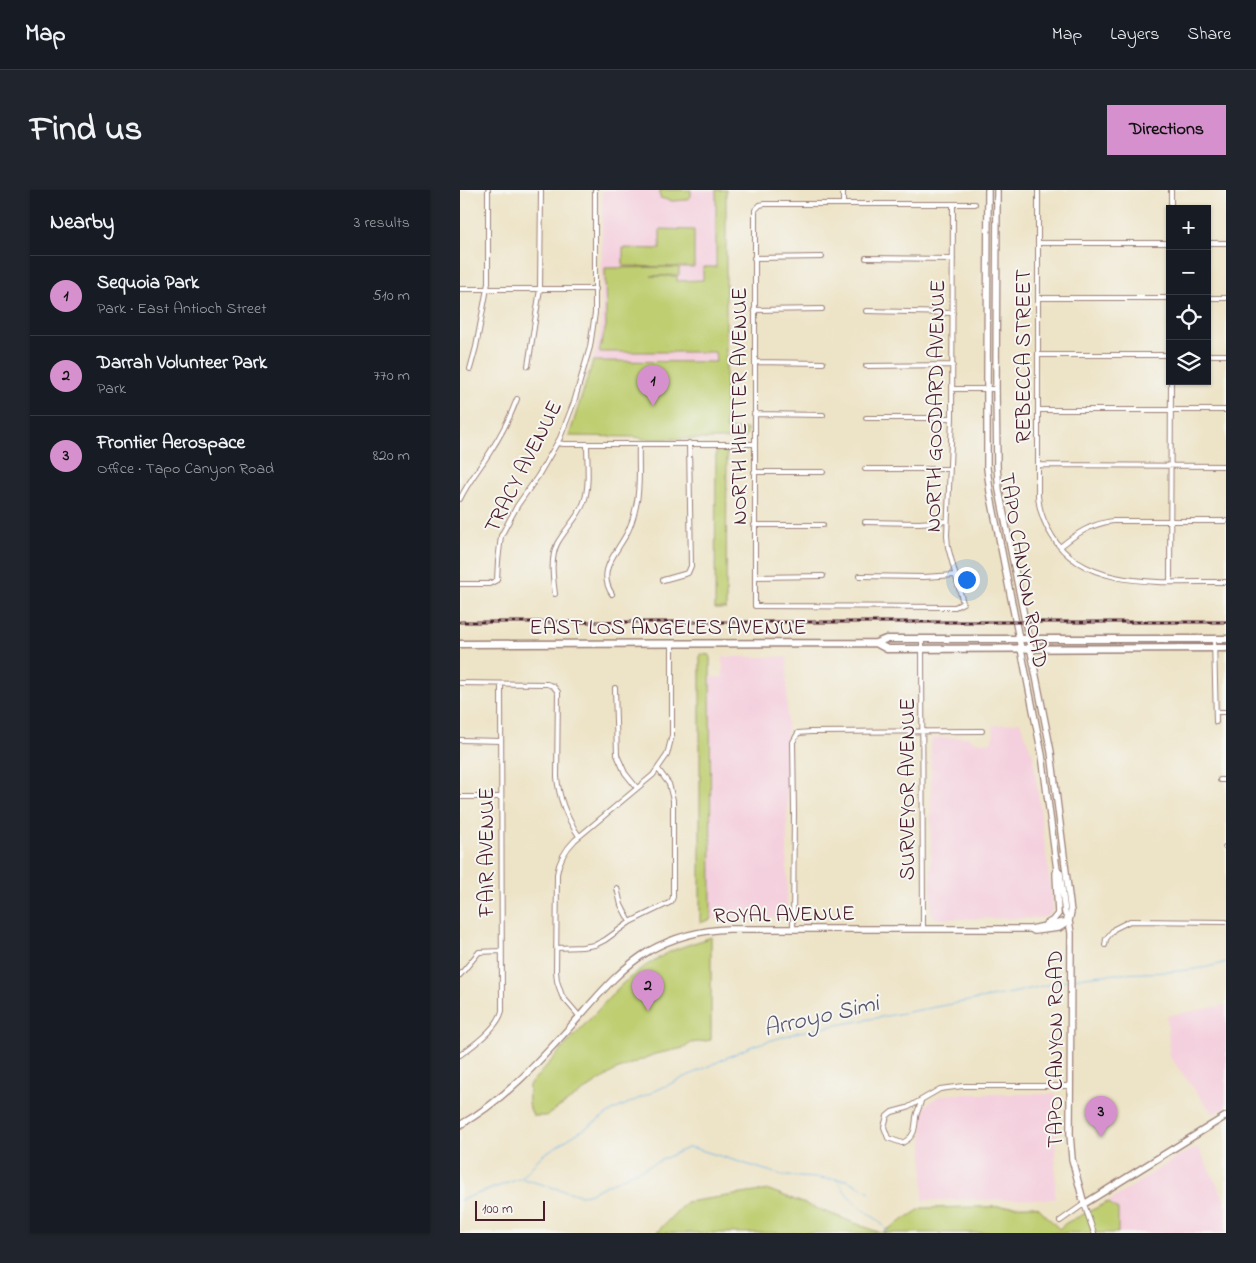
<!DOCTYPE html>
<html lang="en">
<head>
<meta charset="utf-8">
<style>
  :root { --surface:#171b24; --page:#20242c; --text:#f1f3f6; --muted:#9ea1a6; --line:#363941; --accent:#d690ce }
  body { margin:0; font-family:"Indie Flower",sans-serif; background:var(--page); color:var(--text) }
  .controls { position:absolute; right:15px; top:15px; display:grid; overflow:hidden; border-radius:0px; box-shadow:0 1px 4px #0004 }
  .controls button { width:45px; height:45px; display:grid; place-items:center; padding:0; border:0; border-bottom:1px solid var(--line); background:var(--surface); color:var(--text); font:25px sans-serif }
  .scale { position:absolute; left:15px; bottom:12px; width:70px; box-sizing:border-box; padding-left:5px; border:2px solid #4a1f2b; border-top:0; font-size:14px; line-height:18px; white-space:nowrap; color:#4a1f2b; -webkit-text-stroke:4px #f6f6f2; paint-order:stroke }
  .you { position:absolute; left:506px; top:389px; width:18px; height:18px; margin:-12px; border:4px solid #fff; border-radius:50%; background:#1a73e8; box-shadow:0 0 0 8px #1a73e833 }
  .badge { display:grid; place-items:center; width:32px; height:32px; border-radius:50%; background:var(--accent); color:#111; font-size:16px; font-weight:700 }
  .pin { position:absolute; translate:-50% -41px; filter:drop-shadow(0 1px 2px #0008) }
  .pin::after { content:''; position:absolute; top:26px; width:18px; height:15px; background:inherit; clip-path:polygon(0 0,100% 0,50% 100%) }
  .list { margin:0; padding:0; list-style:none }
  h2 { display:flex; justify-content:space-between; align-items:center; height:65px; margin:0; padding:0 20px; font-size:21px }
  h2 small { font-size:16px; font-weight:400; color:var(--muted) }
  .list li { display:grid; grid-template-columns:32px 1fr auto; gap:15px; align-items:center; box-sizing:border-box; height:80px; padding:0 20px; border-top:1px solid var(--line) }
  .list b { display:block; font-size:19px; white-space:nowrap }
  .list p { margin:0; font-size:16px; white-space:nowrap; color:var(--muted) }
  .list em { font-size:16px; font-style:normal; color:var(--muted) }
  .icon { flex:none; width:28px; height:28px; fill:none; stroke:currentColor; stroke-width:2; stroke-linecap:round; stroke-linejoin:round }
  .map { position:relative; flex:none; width:766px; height:1043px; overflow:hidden; border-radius:0px }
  header { display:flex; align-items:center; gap:30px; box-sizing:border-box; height:70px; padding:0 25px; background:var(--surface); border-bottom:1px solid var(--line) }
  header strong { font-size:24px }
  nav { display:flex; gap:28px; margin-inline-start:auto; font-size:18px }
  .intro { display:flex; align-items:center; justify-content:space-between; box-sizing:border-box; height:120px; padding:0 30px }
  h1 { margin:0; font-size:35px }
  .button { padding:12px 22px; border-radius:0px; background:var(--accent); color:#111; font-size:18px; font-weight:700 }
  main { display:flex; gap:30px; padding:0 30px }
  aside { flex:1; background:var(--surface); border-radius:0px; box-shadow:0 1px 4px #0004 }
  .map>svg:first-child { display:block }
  .built { fill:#f4cfdd }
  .green { fill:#bece70; stroke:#84764e }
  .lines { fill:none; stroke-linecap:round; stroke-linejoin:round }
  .stream { stroke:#73b6e9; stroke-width:1 }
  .street-casing { stroke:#9c8178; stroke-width:6 }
  .secondary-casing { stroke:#9c8178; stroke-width:8 }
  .primary-casing { stroke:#9c8178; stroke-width:9 }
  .street { stroke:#fff; stroke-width:4 }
  .secondary { stroke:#fff; stroke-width:5.5 }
  .primary { stroke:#fff; stroke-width:6 }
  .rail-casing { stroke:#4a1f2b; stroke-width:3 }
  .rail { stroke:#f6f6f2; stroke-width:1; stroke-dasharray:4; stroke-linecap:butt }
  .labels { text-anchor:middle; stroke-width:4; stroke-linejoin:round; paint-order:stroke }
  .street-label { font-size:22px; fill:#4a1f2b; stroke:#f6f6f2 }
  .water-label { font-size:24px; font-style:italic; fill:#58546e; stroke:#f6f6f2 }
</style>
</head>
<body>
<header>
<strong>Map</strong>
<nav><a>Map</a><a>Layers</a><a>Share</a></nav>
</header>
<div class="intro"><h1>Find us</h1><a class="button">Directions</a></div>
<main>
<aside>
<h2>Nearby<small>3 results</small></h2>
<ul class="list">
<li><span class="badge">1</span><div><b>Sequoia Park</b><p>Park · East Antioch Street</p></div><em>510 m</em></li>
<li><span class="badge">2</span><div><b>Darrah Volunteer Park</b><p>Park</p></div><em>770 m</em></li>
<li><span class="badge">3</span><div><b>Frontier Aerospace</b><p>Office · Tapo Canyon Road</p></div><em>820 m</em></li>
</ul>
</aside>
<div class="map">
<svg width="766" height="1043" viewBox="0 0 766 1043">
  <rect width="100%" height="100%" fill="#f6f6f2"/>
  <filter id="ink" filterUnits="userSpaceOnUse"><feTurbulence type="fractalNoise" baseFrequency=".02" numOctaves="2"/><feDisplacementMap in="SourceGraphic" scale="10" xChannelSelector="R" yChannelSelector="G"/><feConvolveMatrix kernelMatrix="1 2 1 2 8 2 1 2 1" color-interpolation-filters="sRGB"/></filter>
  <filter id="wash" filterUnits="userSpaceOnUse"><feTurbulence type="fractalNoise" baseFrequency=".0096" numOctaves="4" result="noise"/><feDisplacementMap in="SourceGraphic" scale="20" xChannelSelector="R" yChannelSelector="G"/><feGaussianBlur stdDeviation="1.12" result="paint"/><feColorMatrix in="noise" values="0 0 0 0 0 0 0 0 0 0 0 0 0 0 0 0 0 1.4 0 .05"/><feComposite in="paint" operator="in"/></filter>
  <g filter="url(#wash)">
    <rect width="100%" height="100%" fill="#ede3c6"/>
    <path class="built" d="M 142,0 L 256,0 L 256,172 L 133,171 L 140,144 L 142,124 Z
      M 263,467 L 327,467 L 327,724 L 322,727 L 266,727 L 251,729 L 251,487 L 263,487 Z
      M 560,532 L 573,566 L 593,716 L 592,722 L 588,726 L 579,728 L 480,729 L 474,727 L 471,722 L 471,552 L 473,548 L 508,547 L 515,552 L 531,552 L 534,544 L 532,536 Z
      M 766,815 L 766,918 L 753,924 L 710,867 L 707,826 Z
      M 492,904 L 596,904 L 595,1009 L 463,1010 L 463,921 L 467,914 L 479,906 Z
      M 738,957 L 766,1013 L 766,1043 L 658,1043 L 658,1020 L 648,1012 L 720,965 Z"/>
    <path class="green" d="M 200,0 L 231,0 L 231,6 L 226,10 L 212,11 L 200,8 Z
      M 256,0 L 266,0 L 266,239 L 287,239 L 287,244 L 284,249 L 184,249 L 176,247 L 109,246 L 133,171 L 256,172 L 255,162 L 139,162 L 146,136 L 145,78 L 218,77 L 163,76 L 163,58 L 200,59 L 200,39 L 234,40 L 234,77 L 219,77 L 219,85 L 191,86 L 217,86 L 217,91 L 243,90 L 243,77 L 256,77 Z
      M 256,261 L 267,261 L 266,419 L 255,419 Z
      M 240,464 L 250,465 L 251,729 L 240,733 Z
      M 251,747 L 251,850 L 231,853 L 224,858 L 195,864 L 154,881 L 86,926 L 74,926 C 67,918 69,906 69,895 L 161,795 C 177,781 194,769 214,760 C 226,755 239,752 251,747 Z
      M 309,1000 L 421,1043 L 196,1043 L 226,1012 Z
      M 648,1012 L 658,1020 L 658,1043 L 422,1043 L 462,1018 L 574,1016 L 579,1018 L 599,1039 L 606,1033 Z"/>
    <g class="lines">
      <path class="stream" d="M 613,789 C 664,779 717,788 766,772
        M 376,988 C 383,999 389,1008 399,1016 C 411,1027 420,1028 428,1043
        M 63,989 L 120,1005 L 128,1004 L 227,958 L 234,958 L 325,986 L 387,990 L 410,1002
        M 0,1010 L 62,988 L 81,966 L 154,920 L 292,856 L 339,842 L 552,803 L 609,790"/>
    </g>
  </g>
  <g filter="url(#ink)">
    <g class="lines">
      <g class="street-casing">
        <path id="street" d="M 383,0 L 383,14
          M 578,0 L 578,306 C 579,320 584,333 592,346 C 625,402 710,391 766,392
          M 493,14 L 492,228 L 487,345 L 488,357 L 503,413 L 495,417 L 295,416 L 295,20 L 300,15 L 304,14 C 374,14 444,14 515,14
          M 711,19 L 711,0
          M 578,53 L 710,53
          M 747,53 L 766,53
          M 294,68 L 362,67
          M 406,68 L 493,69
          M 0,99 L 136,99
          M 578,108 L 710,108
          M 747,108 L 766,108
          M 294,120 L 362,119
          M 406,121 L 493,123
          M 578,165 L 710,165
          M 747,165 L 766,165
          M 295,172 L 363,173
          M 68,176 L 80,99 L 81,0
          M 406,176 L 493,175
          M 10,179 L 16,157 L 28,93 L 28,0
          M 493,199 L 536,199
          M 578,220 L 766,220
          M 294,224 L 363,225
          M 406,228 L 492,228
          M 97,253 L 104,254 L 294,254
          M 578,275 L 766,276
          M 405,279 L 489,279
          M 294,282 L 363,282
          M 0,309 C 8,292 20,278 30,262 C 41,245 50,228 57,209
          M 405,332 L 459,333 L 487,331
          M 294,335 L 363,335
          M 600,357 C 617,343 631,334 653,331 L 766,331
          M 399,386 L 464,387 L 495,385
          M 295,387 L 363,386
          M 203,390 L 228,383 L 231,376 L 229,253
          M 710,391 L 711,191
          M 0,394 L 29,394 L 37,390 L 38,371 L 41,346 L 57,316 L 78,286 L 100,248 L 114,212 L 130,157 L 135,123 L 135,0
          M 95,404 C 93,389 90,369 97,354 C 105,339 118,328 124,312 C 130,295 127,272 127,254
          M 152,404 C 137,381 155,365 166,345 C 171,336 174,326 176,316 C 181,296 178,274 179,254
          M 462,449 L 463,738
          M 754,449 L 756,532
          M 0,493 L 87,494 L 93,496 L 98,502 L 97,587 C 99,609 106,627 119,646
          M 155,498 L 157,565 L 165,583 L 177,598
          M 756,522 L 766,522
          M 0,550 L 41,551
          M 760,590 L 766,590
          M 0,607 L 41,607
          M 765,657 L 766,657
          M 157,698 L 161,715 L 170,732
          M 333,738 L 334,620 L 333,552 L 338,543 L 351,542 L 522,541
          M 645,755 L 646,749 L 654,739 L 670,731 L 766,732
          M 96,758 L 122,757 L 135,755 L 145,750 L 170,732 L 211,712 L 213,707 L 213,610 L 209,594 L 198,579
          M 0,785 L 19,762 L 41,761
          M 120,827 L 102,806 L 97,791 L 96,781 L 97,684 C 99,670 105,660 115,650 L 193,585 L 207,565 L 212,545 L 212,454
          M 0,865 C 13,856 38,837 42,821 L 41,494
          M 461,911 C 460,917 457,921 456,927 C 455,939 455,947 442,953 L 428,948 L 424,937 L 427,926 L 432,922 L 447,918 L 480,899 L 503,896 L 610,896
          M 600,1031 L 624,1014 L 634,1043"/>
      </g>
      <g class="secondary-casing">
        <path id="secondary" d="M 528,0 L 527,199 L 527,278 L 530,302 L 582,565 L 597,680 L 600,683 L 605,723 L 609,731 L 611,743 L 610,944 L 612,969 L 624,1014 L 766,926
          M 537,0 L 536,199 L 537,277 L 539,300 L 591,562 L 611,722 L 609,731
          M 586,734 L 592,731 L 598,724 L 596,683 L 597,680
          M 571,739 L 574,741 L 599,738 L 607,733
          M 0,935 C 48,908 84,866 120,826 C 141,802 162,777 189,761 C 214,747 241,740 269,739 L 571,739 L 609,731"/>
      </g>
      <g class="primary-casing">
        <path id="primary" d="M 416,453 L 427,459 L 766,458
          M 0,454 L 416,453 L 426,449 L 766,449"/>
      </g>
      <use href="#street" class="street"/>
      <use href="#secondary" class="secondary"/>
      <use href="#primary" class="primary"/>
      <g class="rail-casing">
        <path id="rail" d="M 0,432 L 766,432"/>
      </g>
      <use href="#rail" class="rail"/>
    </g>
  </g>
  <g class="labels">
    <g class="street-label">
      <text transform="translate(562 166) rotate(-90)" y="8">REBECCA STREET</text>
      <text transform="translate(278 216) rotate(-90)" y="8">NORTH HIETTER AVENUE</text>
      <text transform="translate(474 216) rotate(-89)" y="8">NORTH GOODARD AVENUE</text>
      <text transform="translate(62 276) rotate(-63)" y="8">TRACY AVENUE</text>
      <text transform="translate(565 380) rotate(80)" y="8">TAPO CANYON ROAD</text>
      <text x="208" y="444">EAST LOS ANGELES AVENUE</text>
      <text transform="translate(446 599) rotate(-90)" y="8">SURVEYOR AVENUE</text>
      <text transform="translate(25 662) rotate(-90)" y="8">FAIR AVENUE</text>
      <text transform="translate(324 723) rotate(-1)" y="8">ROYAL AVENUE</text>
      <text transform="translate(594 859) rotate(-90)" y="8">TAPO CANYON ROAD</text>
    </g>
    <g class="water-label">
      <text transform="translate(361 825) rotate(-13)" y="8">Arroyo Simi</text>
    </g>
  </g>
</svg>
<div class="controls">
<button>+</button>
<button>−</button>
<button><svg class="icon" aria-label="locate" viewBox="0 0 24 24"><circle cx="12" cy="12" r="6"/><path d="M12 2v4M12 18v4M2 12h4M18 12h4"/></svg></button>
<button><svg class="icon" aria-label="layers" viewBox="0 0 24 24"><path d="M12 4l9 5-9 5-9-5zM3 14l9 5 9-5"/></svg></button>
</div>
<div class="scale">100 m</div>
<div class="you"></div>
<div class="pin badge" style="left:193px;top:216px">1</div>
<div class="pin badge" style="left:188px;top:821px">2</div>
<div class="pin badge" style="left:641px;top:947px">3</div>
</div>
</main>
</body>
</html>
